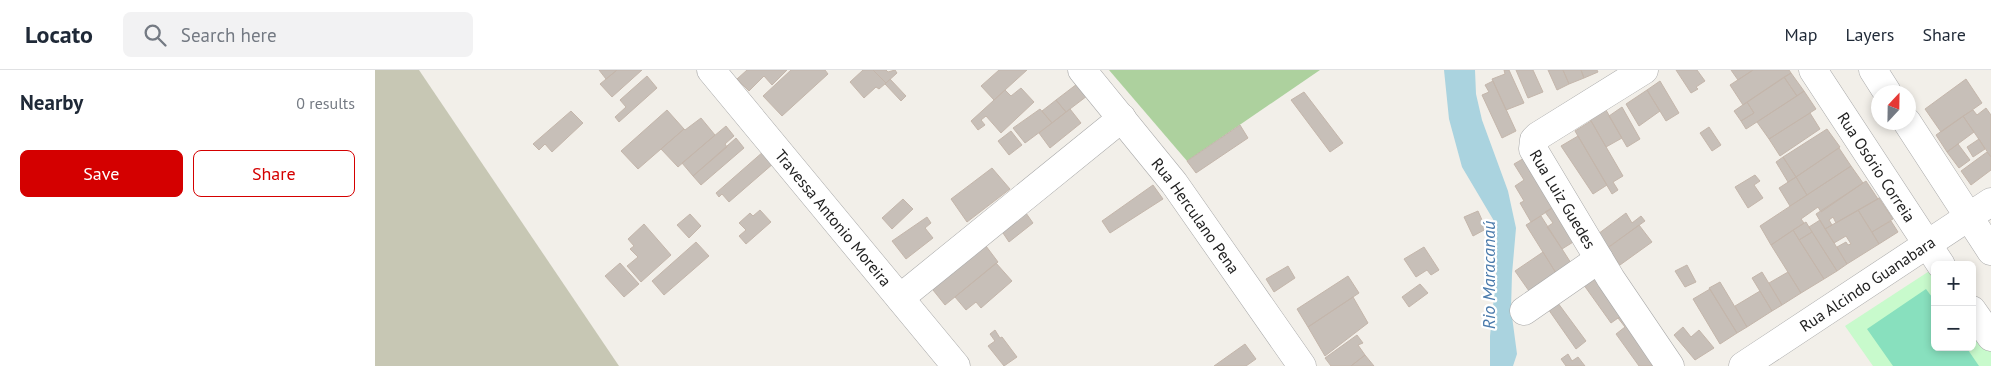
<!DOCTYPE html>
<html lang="en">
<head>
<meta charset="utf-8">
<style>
  :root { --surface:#fff; --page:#f2f2f3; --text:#1f2937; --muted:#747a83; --line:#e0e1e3; --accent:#d40000 }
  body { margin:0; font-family:"PT Sans",sans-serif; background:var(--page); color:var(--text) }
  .controls { position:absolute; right:15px; bottom:15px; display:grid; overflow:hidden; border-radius:8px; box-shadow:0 2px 8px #0003 }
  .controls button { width:45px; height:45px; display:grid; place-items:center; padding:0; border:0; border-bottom:1px solid var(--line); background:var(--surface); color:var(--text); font:25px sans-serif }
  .compass { position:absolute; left:1496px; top:15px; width:45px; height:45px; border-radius:50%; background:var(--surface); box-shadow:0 2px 8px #0003; rotate:22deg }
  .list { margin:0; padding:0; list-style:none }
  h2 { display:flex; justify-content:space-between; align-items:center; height:65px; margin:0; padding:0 20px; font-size:21px }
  h2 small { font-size:16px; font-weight:400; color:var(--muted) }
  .actions { display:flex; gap:10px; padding:15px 20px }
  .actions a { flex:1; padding:11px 0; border:1px solid var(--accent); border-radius:8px; text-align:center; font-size:18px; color:var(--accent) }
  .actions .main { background:var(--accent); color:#fff }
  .icon { flex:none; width:28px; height:28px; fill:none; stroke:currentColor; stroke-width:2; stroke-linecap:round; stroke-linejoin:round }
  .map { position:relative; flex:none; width:1616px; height:296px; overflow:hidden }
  header { display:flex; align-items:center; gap:30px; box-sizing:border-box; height:70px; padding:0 25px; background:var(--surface); border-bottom:1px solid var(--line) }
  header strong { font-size:24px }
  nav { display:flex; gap:28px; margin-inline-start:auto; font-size:18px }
  .search { width:350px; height:45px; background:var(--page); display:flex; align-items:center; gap:12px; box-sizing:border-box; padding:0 18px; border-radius:8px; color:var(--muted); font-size:19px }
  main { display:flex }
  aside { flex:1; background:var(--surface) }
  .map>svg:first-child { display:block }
  .construction { fill:#c7c7b4 }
  .forest { fill:#add19e }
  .park { fill:#c8facc }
  .pitch { fill:#88e0be }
  .water { fill:#aad3df }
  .building { fill:#c7bfb8; stroke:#c4b6ab }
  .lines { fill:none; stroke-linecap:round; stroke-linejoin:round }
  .minor-casing { stroke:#a9a9a9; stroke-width:29 }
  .minor { stroke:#fff; stroke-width:28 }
  .labels { text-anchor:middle; stroke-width:4.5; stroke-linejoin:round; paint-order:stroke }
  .street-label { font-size:16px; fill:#222; stroke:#fff }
  .water-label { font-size:18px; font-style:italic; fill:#4a7aab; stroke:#fff }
</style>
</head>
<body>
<header>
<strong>Locato</strong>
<div class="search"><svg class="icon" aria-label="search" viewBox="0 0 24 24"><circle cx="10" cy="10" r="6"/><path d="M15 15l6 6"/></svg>Search here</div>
<nav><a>Map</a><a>Layers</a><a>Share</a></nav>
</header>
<main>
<aside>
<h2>Nearby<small>0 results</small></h2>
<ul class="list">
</ul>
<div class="actions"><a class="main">Save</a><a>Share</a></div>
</aside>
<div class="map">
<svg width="1616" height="296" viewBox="0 0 1616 296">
  <rect width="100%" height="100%" fill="#f2efe9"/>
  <path class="construction" d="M 0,0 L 44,0 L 244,296 L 0,296 Z"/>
  <path class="forest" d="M 734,0 L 945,0 L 812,91 Z"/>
  <path class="park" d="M 1559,198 L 1560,277 L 1597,277 L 1597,254 L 1616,282 L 1616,296 L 1498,296 L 1470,256 Z"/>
  <path class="pitch" d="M 1551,219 L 1560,231 L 1560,277 L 1591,277 L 1604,296 L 1518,296 L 1492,259 Z"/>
  <path class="water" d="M 1069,0 L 1100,0 L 1101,24 L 1107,50 L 1133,121 L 1141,158 L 1137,204 L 1136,239 L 1142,284 L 1138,296 L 1115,296 L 1115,266 L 1121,207 L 1122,156 L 1087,97 L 1074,49 Z"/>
  <path class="building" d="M 224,0 L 242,0 L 231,9 Z
    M 242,0 L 267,0 L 237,27 L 225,14 Z
    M 372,0 L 412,0 L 397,15 L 389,6 L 374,21 L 362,9 Z
    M 416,0 L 450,0 L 453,4 L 407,46 L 388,26 Z
    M 488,0 L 498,0 L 511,13 L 504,19 L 501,17 L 489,28 L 475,12 Z
    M 498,0 L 511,0 L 513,2 L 520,0 L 522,3 L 511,13 Z
    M 624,0 L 652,0 L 619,30 L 606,16 Z
    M 1129,0 L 1134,0 L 1149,33 L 1131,40 L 1117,9 L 1130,4 Z
    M 1141,0 L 1158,0 L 1168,22 L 1153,28 Z
    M 1173,0 L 1188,0 L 1194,14 L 1182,20 Z
    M 1188,0 L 1206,0 L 1209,8 L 1194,14 Z
    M 1206,0 L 1222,0 L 1223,2 L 1209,8 Z
    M 1301,0 L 1322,0 L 1330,11 L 1321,17 L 1323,19 L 1316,23 Z
    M 1356,0 L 1378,0 L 1363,10 Z
    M 1378,0 L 1414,0 L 1416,3 L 1368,35 L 1355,15 Z
    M 1416,3 L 1429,21 L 1422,26 L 1409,7 Z
    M 272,6 L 282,18 L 244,52 L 240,47 L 251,37 L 245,30 Z
    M 1409,7 L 1422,26 L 1371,59 L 1366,51 L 1379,43 L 1372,32 Z
    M 515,9 L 531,26 L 526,31 L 510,14 Z
    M 1591,9 L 1607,33 L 1566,62 L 1550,39 Z
    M 1118,11 L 1141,61 L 1127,68 L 1107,25 L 1114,22 L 1110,15 Z
    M 1285,11 L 1304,43 L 1291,51 L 1272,20 Z
    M 702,14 L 712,26 L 691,42 L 681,30 Z
    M 646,18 L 659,32 L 626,63 L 611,46 L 606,50 L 610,55 L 603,60 L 596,51 L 630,20 L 636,26 Z
    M 1272,20 L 1285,41 L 1264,56 L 1251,34 Z
    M 1429,21 L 1441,39 L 1394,69 L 1382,52 Z
    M 929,22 L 968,73 L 955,82 L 916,30 Z
    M 681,30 L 691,42 L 677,53 L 667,41 Z
    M 1372,32 L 1379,43 L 1366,51 L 1359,41 Z
    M 1247,37 L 1265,69 L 1252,77 L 1234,46 Z
    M 1611,38 L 1616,45 L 1616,87 L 1588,46 L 1598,40 L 1602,45 Z
    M 665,39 L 677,53 L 650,73 L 638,58 Z
    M 695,39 L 706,53 L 675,78 L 664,63 Z
    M 292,40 L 309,59 L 263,99 L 246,81 Z
    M 1231,40 L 1247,68 L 1231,77 L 1215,49 Z
    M 196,41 L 208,53 L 177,82 L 170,74 L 164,80 L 158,74 Z
    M 1435,43 L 1445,59 L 1405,86 L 1394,69 Z
    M 1588,46 L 1599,62 L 1572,82 L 1561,65 Z
    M 326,48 L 340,65 L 303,97 L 286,79 L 309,59 L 310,60 Z
    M 1216,51 L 1248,106 L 1238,112 L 1243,120 L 1237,124 L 1200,61 Z
    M 865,55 L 873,68 L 821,103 L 812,91 Z
    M 351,56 L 359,66 L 350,74 L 352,77 L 318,106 L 307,93 Z
    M 1334,57 L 1346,75 L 1337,81 L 1325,63 Z
    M 1452,59 L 1465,77 L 1421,107 L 1408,87 Z
    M 636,61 L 647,75 L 634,85 L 623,71 Z
    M 1203,66 L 1232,115 L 1218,124 L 1186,76 Z
    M 361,68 L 369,78 L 326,115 L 318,106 Z
    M 1604,69 L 1610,79 L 1598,87 L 1592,77 Z
    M 1583,74 L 1595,90 L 1584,98 L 1572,82 Z
    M 1464,78 L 1476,96 L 1432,125 L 1421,107 Z
    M 389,81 L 399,93 L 354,132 L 347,124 L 344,127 L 341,123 Z
    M 1612,82 L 1616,87 L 1616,100 L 1596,115 L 1586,101 Z
    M 1151,87 L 1182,135 L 1156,152 L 1145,133 L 1149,131 L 1140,116 L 1149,110 L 1139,94 Z
    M 1408,87 L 1421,107 L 1413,112 L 1401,92 Z
    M 1476,96 L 1488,113 L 1446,142 L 1443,137 L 1426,149 L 1429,153 L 1396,175 L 1385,156 Z
    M 617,98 L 635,119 L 592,152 L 576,129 Z
    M 1380,105 L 1385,111 L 1379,115 L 1388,128 L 1373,138 L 1360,117 Z
    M 1421,107 L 1432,125 L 1415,136 L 1404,118 Z
    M 1491,111 L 1503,129 L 1461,153 L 1458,147 L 1454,150 L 1457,155 L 1450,159 L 1441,144 Z
    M 778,115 L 788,129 L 735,163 L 727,151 Z
    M 1504,128 L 1518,149 L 1497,162 L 1483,140 Z
    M 528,129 L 538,139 L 517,159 L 507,148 Z
    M 1182,135 L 1203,169 L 1187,179 L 1172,157 L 1178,153 L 1170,142 Z
    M 646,136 L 658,153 L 634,172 L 622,154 Z
    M 385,140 L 396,152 L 371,174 L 364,166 L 371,160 L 364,153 L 375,143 L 378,146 Z
    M 1483,140 L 1504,174 L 1472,194 L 1462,177 L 1471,172 L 1473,175 L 1476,174 L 1471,166 L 1459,173 L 1450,159 Z
    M 1103,141 L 1111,159 L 1098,166 L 1089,147 Z
    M 1251,143 L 1257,153 L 1266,146 L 1270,151 L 1232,178 L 1223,164 Z
    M 315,144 L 326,156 L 314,168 L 302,155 Z
    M 1166,146 L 1196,193 L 1181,203 L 1151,155 Z
    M 552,147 L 556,153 L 550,158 L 558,168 L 531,189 L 517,171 Z
    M 1445,150 L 1472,194 L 1462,201 L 1434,157 Z
    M 1516,151 L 1523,162 L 1504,174 L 1497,162 Z
    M 1431,152 L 1437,162 L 1424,170 L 1418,160 Z
    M 269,154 L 296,185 L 266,212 L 252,196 L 263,187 L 255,179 L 259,176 L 253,169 Z
    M 1264,155 L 1277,172 L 1245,195 L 1233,178 Z
    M 1418,160 L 1449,209 L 1426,223 L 1396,175 Z
    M 1437,162 L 1462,201 L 1449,209 L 1424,170 Z
    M 321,172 L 334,186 L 289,225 L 277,211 Z
    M 608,172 L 623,192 L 570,235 L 554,215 Z
    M 1049,177 L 1064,200 L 1056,205 L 1052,200 L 1041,207 L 1029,189 Z
    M 1168,182 L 1181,203 L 1154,221 L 1140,201 Z
    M 245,193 L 264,214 L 249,227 L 230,206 Z
    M 621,193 L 637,211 L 606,238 L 601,232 L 591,240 L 580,227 Z
    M 1312,195 L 1321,212 L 1310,217 L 1300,201 Z
    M 913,196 L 920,208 L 899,222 L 891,209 Z
    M 1223,199 L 1253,241 L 1236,253 L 1206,211 Z
    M 1387,202 L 1407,235 L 1397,241 L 1377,208 Z
    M 1413,202 L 1426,223 L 1407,235 L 1394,213 Z
    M 973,206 L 984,223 L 933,257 L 922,239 Z
    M 1345,212 L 1372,257 L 1362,263 L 1334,218 Z
    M 1045,214 L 1053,223 L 1034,237 L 1027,227 Z
    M 1335,219 L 1362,263 L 1345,274 L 1318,229 Z
    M 1385,221 L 1397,241 L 1372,257 L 1360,236 Z
    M 978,227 L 993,253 L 950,286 L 933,257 Z
    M 1180,229 L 1211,271 L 1201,279 L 1171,236 Z
    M 1253,241 L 1291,296 L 1264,296 L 1241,264 L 1250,257 L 1243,248 Z
    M 1308,257 L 1316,267 L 1324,260 L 1339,278 L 1320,290 L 1299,265 Z
    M 620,260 L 625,268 L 627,267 L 642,287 L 629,296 L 613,276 L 620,271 L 615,264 Z
    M 982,265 L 988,273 L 983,275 L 990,285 L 976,296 L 956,296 L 950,288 Z
    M 870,274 L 881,289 L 871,296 L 839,296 Z
    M 1193,284 L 1197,291 L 1203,287 L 1210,296 L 1191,296 L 1186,289 Z
    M 990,285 L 999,296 L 976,296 Z"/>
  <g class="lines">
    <g class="minor-casing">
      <g id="minor">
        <path id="s1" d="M 336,0 L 581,296"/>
        <path id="s2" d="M 707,0 L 799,113 L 927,296"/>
        <path id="s3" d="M 1269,0 L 1163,66 L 1159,70 L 1158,79 L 1236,209 L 1295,296"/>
        <path id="s4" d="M 1438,0 L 1566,195"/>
        <path d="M 1498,0 L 1512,22"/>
        <path d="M 1532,52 L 1616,181"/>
        <path d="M 525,228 L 747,48"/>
        <path d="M 1597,240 L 1616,267"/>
        <path d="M 1149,241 L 1224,189"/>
        <path id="s5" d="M 1368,296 L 1616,132"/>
      </g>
    </g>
    <use href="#minor" class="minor"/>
  </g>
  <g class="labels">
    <g class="street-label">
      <text dy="6" stroke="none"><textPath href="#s4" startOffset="116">Rua Osório Correia</textPath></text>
      <text dy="6" stroke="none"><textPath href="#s3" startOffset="198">Rua Luiz Guedes</textPath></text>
      <text dy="6" stroke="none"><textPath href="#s2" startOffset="185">Rua Herculano Pena</textPath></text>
      <text dy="6" stroke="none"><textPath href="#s1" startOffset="192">Travessa Antonio Moreira</textPath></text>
      <text dy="6" stroke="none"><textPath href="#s5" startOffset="149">Rua Alcindo Guanabara</textPath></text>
    </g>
    <g class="water-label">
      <text transform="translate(1114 205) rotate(-90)" y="6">Rio Maracanaú</text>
    </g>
  </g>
</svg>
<div class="controls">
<button>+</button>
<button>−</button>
</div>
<svg class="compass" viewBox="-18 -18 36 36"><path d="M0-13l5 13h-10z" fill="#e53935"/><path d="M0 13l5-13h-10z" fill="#747a83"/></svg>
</div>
</main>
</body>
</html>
